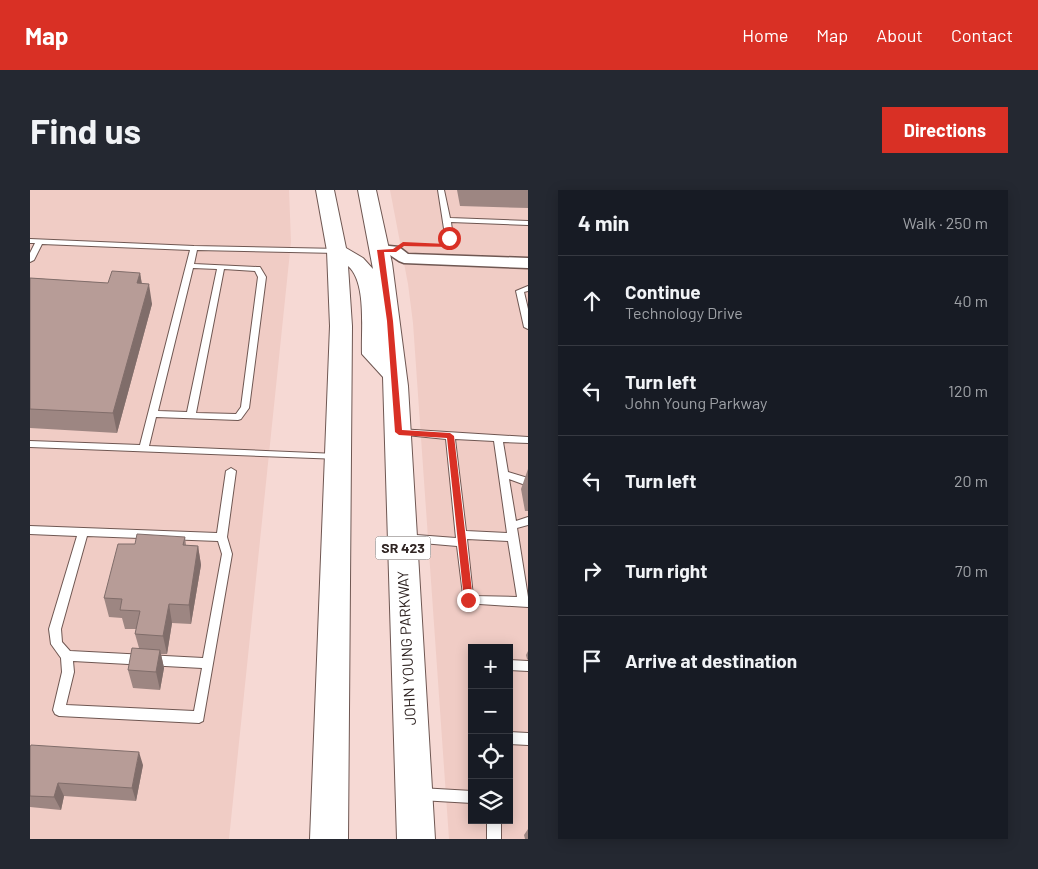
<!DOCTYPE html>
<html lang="en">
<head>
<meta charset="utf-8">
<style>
  :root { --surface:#171b24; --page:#242831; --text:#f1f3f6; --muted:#9ea1a6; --line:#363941; --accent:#d93025 }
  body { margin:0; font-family:Barlow,sans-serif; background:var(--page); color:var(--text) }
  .controls { position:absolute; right:15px; bottom:15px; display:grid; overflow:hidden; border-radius:0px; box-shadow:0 2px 12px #0003 }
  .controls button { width:45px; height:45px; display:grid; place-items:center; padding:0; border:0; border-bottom:1px solid var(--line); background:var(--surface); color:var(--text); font:25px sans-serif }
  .stop { position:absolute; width:15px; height:15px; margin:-11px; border:4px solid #d93025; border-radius:50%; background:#fff }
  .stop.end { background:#d93025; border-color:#fff; box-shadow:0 1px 5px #0008 }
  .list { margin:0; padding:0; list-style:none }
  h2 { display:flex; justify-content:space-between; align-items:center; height:65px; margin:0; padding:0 20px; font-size:21px }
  h2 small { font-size:16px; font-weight:400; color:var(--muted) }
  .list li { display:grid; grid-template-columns:32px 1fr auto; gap:15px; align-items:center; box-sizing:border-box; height:90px; padding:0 20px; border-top:1px solid var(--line) }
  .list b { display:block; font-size:19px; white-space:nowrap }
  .list p { margin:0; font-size:16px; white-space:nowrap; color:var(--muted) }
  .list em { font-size:16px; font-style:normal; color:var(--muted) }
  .icon { flex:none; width:28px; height:28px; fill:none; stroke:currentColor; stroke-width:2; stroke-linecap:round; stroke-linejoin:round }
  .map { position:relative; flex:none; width:498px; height:649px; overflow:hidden; border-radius:0px }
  header { display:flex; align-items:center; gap:30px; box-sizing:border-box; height:70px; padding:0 25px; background:var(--accent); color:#fff }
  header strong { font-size:24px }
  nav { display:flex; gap:28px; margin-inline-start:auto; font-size:18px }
  .intro { display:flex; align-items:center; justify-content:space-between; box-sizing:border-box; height:120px; padding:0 30px }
  h1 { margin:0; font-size:35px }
  .button { padding:12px 22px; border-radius:0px; background:var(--accent); color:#fff; font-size:18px; font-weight:700 }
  main { display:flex; gap:30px; padding:0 30px }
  aside { flex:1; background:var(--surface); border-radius:0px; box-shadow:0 2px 12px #0003 }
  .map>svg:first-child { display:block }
  .built { fill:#f0ccc5; fill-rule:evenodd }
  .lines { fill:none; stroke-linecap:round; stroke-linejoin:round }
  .service-casing { stroke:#6f5752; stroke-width:2 }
  .minor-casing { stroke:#6f5752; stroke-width:3 }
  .primary-casing { stroke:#6f5752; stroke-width:2 }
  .service { fill:#fff; fill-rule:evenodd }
  .minor { fill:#fff; fill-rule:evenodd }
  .primary { fill:#fff; fill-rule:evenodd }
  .wall { fill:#9d8682 }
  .shaded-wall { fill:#806d6a }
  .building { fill:#b79c97; stroke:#806d6a }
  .route { fill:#d93025 }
  .labels { text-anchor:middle; stroke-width:4; stroke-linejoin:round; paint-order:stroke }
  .shield { fill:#fff; stroke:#6e6665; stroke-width:1 }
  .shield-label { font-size:14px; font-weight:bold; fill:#302523 }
  .street-label { font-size:15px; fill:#302523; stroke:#fff }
</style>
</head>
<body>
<header>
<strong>Map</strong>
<nav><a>Home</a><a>Map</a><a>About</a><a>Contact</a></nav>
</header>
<div class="intro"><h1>Find us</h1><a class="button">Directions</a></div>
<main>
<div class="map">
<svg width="498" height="649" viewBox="0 0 498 649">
  <rect width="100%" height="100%" fill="#f6d9d4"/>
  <path class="built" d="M 0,0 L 259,0 L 261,52 L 199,649 L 0,649 Z
    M 360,0 L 498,0 L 498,649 L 419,649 L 383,133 L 378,94 ZM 442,458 L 479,458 L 479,630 L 442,630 Z"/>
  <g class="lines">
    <g class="service-casing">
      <path id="service" d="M 408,0 L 414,0 L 420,28 L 498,31 L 498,35 L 421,32 L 424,56 L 417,58 Z
        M 0,49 L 164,56 L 310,59 L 311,61 L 307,63 L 167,60 L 164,74 L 227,77 L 230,77 L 236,87 L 219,218 L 211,229 L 208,230 L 126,227 L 119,256 L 307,264 L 310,265 L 312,267 L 310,269 L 0,257 L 0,251 L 110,255 L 160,60 L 12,54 L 4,70 L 0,72 L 0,63 L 5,53 L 0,53 ZM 163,78 L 187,79 L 157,222 L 128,221 ZM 194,79 L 225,81 L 228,87 L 211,217 L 206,224 L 166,223 Z
        M 498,96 L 498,101 L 494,102 L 498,119 L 498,139 L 494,137 L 486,101 Z
        M 369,239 L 498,247 L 498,253 L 473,252 L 478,282 L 498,288 L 498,296 L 479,289 L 486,331 L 498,327 L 498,335 L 487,338 L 498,407 L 498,417 L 434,413 L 427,356 L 369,351 L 368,348 L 369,345 L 373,344 L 426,348 L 416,249 L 366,244 L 364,242 ZM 425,249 L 464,251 L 477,343 L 436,341 ZM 437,349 L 478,351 L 487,407 L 443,406 Z
        M 201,278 L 206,281 L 197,347 L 202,364 L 173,531 L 169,533 L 29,526 L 25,524 L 23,520 L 32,482 L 31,468 L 21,454 L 19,439 L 47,346 L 0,344 L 0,336 L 187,343 L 196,281 ZM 57,346 L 188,351 L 192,364 L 173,468 L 40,461 L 32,452 L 31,439 ZM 43,471 L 172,478 L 164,521 L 36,515 L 44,482 Z
        M 479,470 L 498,471 L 498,481 L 479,480 Z
        M 479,542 L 498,543 L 498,555 L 479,554 Z
        M 390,598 L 442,601 L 442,613 L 390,610 L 385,609 L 384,604 L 385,599 Z
        M 457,630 L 471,630 L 471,649 L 457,649 Z"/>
    </g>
    <g class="minor-casing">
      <path id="minor" d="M 350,55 L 369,57 L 378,64 L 498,68 L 498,78 L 374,73 L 369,71 L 360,65 L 345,63 L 342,60 L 345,57 Z"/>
    </g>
    <g class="primary-casing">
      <path id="primary" d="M 286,0 L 304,0 L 316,58 L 333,68 L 343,79 L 328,0 L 346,0 L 362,73 L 378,196 L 405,649 L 367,649 L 353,187 L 332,164 C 331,140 337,92 318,76 L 322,136 L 318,649 L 280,649 L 300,136 L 297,61 Z"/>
    </g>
    <use href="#service" class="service"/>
    <use href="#minor" class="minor"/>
    <use href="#primary" class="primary"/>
  </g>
  <path class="wall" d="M 427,0 L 498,0 L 498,18 L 430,16 Z
    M 110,83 L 112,94 L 122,114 L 87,243 L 0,238 L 0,88 L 78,93 Z
    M 498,279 L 498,321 L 495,321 L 491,299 Z
    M 155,347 L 156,355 L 168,356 L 171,375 L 161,434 L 142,433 L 137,464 L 131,464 L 134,478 L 130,500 L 103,498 L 98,480 L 109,458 L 105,444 L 106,439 L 95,439 L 92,428 L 79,427 L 74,408 L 105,354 Z
    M 498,461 L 498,470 L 497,469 L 496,465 Z
    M 0,557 L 113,575 L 106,611 L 34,606 L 31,620 L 0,617 Z
    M 498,639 L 498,649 L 495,649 L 494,645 Z"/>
  <path class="shaded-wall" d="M 110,83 L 113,102 L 107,93 Z
    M 119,94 L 122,114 L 87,243 L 83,223 Z
    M 168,356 L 171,375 L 161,434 L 159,415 Z
    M 139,414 L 142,433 L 137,464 L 133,446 Z
    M 130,460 L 134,478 L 130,500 L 126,482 Z
    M 109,562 L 113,575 L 106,611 L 102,598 Z
    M 28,593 L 34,606 L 31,620 L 24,607 Z"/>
  <path class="building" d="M 82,81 L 110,83 L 107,93 L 119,94 L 83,223 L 0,219 L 0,88 L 78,93 Z
    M 107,344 L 155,347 L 153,355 L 168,356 L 159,415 L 139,414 L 133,446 L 105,444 L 110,421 L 90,420 L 92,409 L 74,408 L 88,354 L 105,354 Z
    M 102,458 L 130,460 L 126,482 L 98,480 Z
    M 1,555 L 109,562 L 102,598 L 28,593 L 24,607 L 0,606 L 0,557 Z"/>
  <path class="route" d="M 419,46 L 422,48 L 423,56 L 420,57 L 374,56 L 366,62 L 354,62 L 363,131 L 372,240 L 420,243 L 424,246 L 443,410 L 438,414 L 434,410 L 417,248 L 369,245 L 365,242 L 357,131 L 347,60 L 363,59 L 373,52 L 417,54 L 416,48 Z"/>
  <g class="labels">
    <rect class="shield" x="345.5" y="346.5" width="55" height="23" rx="4"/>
    <g class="shield-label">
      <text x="373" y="363">SR 423</text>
    </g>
    <g class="street-label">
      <text transform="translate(377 458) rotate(-93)" y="5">JOHN YOUNG PARKWAY</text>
    </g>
  </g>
</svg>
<div class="controls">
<button>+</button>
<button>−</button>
<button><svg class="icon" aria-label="locate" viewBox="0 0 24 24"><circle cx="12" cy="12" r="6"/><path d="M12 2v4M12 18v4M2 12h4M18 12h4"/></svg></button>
<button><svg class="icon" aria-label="layers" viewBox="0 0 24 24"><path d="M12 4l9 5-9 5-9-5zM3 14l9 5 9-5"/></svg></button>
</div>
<div class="stop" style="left:419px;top:48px"></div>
<div class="stop end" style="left:438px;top:410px"></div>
</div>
<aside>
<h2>4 min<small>Walk · 250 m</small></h2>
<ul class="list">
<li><svg class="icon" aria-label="ahead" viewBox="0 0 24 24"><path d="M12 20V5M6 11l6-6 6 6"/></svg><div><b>Continue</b><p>Technology Drive</p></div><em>40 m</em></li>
<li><svg class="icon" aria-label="left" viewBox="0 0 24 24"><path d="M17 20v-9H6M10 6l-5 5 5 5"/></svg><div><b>Turn left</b><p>John Young Parkway</p></div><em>120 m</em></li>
<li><svg class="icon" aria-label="left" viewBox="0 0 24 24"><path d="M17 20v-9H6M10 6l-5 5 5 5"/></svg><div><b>Turn left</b></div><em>20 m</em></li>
<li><svg class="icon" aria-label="right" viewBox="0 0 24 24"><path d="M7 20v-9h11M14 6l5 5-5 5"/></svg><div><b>Turn right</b></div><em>70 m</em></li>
<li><svg class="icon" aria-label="arrive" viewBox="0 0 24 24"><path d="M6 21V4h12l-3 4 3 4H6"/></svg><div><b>Arrive at destination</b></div></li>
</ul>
</aside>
</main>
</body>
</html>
